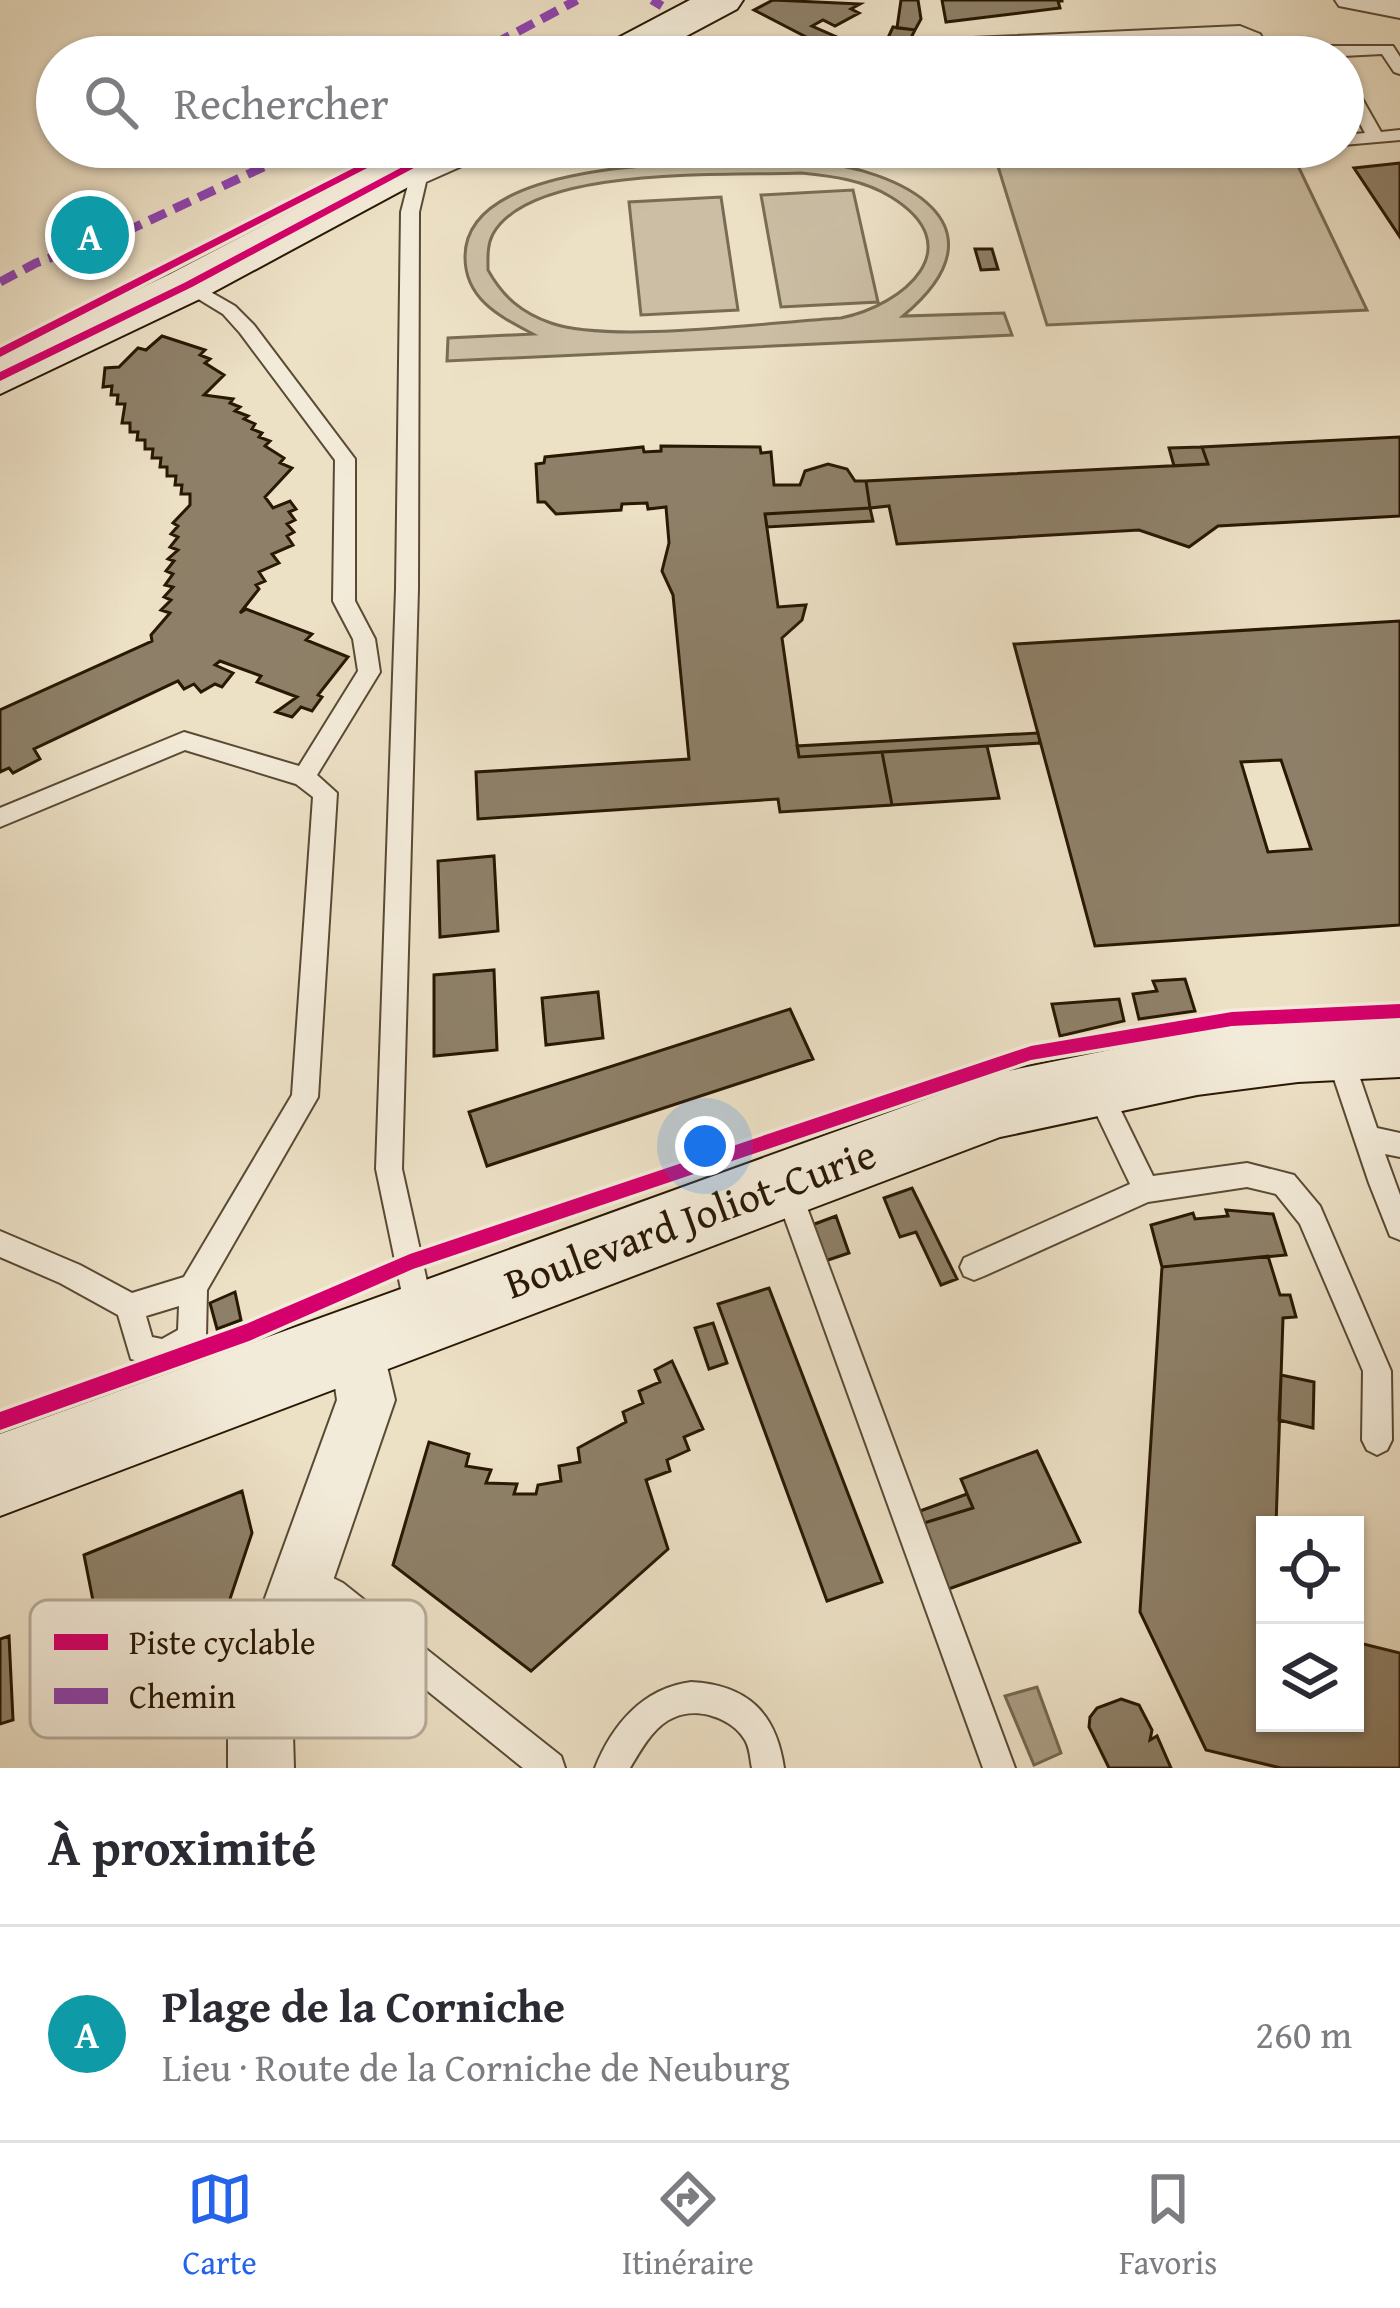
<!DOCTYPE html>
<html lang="fr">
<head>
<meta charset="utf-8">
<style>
  :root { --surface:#fff; --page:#f7f7f7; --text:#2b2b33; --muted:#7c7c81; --line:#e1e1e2; --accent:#2563eb }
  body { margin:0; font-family:"Gentium Book Plus",serif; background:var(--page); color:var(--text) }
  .controls { position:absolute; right:36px; bottom:36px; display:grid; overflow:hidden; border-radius:0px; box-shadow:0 3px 9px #0004 }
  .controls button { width:108px; height:108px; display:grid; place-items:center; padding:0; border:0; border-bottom:3px solid var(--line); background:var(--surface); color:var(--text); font:60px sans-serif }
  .you { position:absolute; left:705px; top:1146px; width:42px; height:42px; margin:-30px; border:9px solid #fff; border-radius:50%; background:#1a73e8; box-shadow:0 0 0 18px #1a73e833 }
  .badge { display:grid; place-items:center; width:78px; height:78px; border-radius:50%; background:var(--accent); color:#fff; font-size:39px; font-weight:700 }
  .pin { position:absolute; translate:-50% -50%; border:6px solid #fff; box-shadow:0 3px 12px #0006 }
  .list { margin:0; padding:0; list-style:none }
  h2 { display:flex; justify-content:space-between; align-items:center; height:156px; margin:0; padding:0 48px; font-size:51px }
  h2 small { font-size:39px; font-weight:400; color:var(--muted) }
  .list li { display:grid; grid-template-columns:78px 1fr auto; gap:36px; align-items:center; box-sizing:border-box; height:216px; padding:0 48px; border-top:3px solid var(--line) }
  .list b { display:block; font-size:45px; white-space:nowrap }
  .list p { margin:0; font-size:39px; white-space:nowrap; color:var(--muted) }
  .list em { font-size:39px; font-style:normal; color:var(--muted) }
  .icon { flex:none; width:66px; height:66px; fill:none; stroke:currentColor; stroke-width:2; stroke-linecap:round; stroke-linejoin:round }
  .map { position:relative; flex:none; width:1400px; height:1768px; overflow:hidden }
  .search { position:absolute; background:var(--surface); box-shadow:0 3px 9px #0004; left:36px; right:36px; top:36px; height:132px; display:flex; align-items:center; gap:30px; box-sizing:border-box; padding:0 42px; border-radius:66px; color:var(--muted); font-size:45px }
  .sheet { height:372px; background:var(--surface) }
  nav { display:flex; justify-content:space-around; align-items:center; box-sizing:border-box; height:168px; border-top:3px solid var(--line); background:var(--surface); font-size:33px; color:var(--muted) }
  nav a { display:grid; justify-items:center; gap:6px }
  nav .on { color:var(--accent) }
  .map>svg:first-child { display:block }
  .green { fill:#cbbea4; stroke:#7a6b54; stroke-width:3; fill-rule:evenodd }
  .water { fill:#aa9c83; stroke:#766750; stroke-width:3 }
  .building { fill:#8e8068; stroke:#291804; stroke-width:3; fill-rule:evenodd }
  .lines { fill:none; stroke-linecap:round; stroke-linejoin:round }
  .lane-casing { stroke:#5a4a34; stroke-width:4 }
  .street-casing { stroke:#5a4a34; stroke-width:4 }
  .secondary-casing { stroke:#291804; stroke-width:4 }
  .lane { fill:#f3ebd9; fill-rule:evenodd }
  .street { fill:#f3ebd9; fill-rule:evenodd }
  .secondary { fill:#f3ebd9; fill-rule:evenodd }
  .quiet { stroke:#8e44ad; stroke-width:9; stroke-dasharray:18 9; stroke-linecap:butt }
  .cycleway-casing { stroke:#f3ebd9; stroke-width:7 }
  .cycleway { fill:#d6006c; fill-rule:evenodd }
  .labels { text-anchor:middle; stroke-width:9; stroke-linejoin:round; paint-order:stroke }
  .street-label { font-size:42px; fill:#291804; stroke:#f3ebd9 }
  .key { fill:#f3ebd9; stroke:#b6ac99; stroke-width:3 }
  .key-label { font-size:33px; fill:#291804 }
</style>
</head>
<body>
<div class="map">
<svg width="1400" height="1768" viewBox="0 0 1400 1768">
  <rect width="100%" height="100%" fill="#ece0c5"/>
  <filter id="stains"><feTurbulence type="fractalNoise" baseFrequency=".00167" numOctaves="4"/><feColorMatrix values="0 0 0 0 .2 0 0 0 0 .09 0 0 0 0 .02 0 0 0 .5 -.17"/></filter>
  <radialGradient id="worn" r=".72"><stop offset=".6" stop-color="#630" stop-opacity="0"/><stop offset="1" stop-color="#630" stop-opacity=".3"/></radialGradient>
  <path class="green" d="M 1239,44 L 1246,57 L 963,55 Z
    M 992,147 L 1289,147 L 1367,310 L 1047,325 Z
    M 806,161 C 901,168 1013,225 903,316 L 1004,313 L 1012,335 L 447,361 L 448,338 L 533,334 C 501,317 465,300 465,257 C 465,149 735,164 806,161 ZM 801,173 C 832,176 864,180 891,197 C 972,247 904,305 841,318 C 770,322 612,344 551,323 C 522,313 503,297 488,270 C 488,258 487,245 493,234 C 532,165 729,176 801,173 Z
    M 853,190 L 878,302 L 781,307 L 761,195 Z
    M 721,197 L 738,310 L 641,315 L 629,202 Z"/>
  <path class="water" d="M 1037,1687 L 1061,1753 L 1034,1765 L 1005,1696 Z"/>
  <path class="building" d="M 773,0 L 860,4 L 851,9 L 859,13 L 835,26 L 823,20 L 812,26 L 864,49 L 845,57 L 754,10 Z
    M 901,0 L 918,0 L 921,19 L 915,30 L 897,28 Z
    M 942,0 L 1062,0 L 1062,1 L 1058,1 L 1060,8 L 946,22 Z
    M 893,27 L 915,30 L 901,57 L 879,57 Z
    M 1400,163 L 1400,237 L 1354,168 Z
    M 975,249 L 992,249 L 998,269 L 981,270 Z
    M 162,336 L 205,350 L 200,355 L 210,359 L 205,363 L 224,375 L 204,395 L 233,399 L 230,403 L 240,407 L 235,411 L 248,416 L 244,419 L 255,424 L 252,429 L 262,433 L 259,437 L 270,441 L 265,446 L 284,458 L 280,463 L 292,468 L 265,497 L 273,508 L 290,501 L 296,509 L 289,512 L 295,520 L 287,524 L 294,532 L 287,536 L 293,545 L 272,554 L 279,563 L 259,572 L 265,581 L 256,585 L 259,589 L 240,613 L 246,609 L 312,634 L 306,640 L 348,657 L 318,695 L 322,697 L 312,711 L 301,707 L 292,717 L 276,712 L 297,697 L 257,682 L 261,676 L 220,661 L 215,665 L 233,673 L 222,687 L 215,684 L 201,692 L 194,684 L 184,689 L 178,681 L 34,749 L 40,759 L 13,773 L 9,768 L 0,772 L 0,710 L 152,641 L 151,635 L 170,613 L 161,610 L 171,600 L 164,597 L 173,587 L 165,585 L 173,574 L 166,571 L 174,561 L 168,559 L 178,550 L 170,547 L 178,537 L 171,534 L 178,526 L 173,523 L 190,505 L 190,494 L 181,494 L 182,485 L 175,485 L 176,476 L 167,476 L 167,467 L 160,467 L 161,458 L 152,458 L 153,449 L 145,449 L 145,440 L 137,440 L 138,432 L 130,432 L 130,423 L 122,423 L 125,404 L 117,404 L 118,395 L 111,395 L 112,386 L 103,387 L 105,368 L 119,367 L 138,348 L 146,350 Z
    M 1400,437 L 1400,516 L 1218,526 L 1189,547 L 1139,530 L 897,544 L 889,506 L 870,508 L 866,481 L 1208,464 L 1202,447 Z
    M 661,446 L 760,447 L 761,453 L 771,452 L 774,485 L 800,485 L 805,471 L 828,464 L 847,469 L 855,481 L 866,481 L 870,508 L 765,514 L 778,607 L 806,605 L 802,620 L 782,638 L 799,757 L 882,752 L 892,805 L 780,812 L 778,799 L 478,819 L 476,772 L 689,759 L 673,595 L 662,571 L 669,543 L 666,507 L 648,509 L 647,503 L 622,504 L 621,510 L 556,514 L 545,502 L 538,502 L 536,464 L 544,463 L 545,457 L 643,447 L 644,452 L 661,451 Z
    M 1202,447 L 1208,464 L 1174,466 L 1169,448 Z
    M 870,508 L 873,521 L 767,527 L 765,514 Z
    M 1400,621 L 1400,925 L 1095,946 L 1014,644 ZM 1281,760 L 1311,849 L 1268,852 L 1241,762 Z
    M 1038,733 L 1040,743 L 799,757 L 797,746 Z
    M 987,746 L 999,798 L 892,805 L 882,752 Z
    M 494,856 L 498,931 L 440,937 L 438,861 Z
    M 494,970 L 497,1050 L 434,1056 L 434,975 Z
    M 1185,979 L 1195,1011 L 1139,1019 L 1133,994 L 1157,991 L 1153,981 Z
    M 598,992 L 603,1038 L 546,1045 L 542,998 Z
    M 1119,999 L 1124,1021 L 1060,1036 L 1052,1004 Z
    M 790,1009 L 813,1059 L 487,1166 L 469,1112 Z
    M 912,1188 L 957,1279 L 941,1285 L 916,1232 L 900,1237 L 884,1198 Z
    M 1226,1210 L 1273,1214 L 1286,1255 L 1162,1267 L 1151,1225 L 1193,1213 L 1195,1219 L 1228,1216 Z
    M 836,1216 L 849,1253 L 825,1261 L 812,1225 Z
    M 1268,1256 L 1280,1295 L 1290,1295 L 1296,1317 L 1283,1318 L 1276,1525 L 1265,1525 L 1265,1723 L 1355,1723 L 1355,1642 L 1400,1653 L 1400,1768 L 1281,1768 L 1206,1750 L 1140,1612 L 1162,1267 Z
    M 769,1288 L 882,1582 L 827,1601 L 718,1304 Z
    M 235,1292 L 241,1320 L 217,1329 L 210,1303 Z
    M 713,1323 L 727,1363 L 709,1369 L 695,1328 Z
    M 672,1361 L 703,1429 L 684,1437 L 689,1450 L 667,1460 L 670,1471 L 646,1480 L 668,1549 L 531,1671 L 393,1565 L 429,1442 L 469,1454 L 466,1466 L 491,1470 L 486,1483 L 517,1484 L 514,1494 L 536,1494 L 538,1485 L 561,1481 L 559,1466 L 580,1462 L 578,1448 L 626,1422 L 623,1412 L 643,1403 L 639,1391 L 660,1382 L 655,1370 Z
    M 1281,1375 L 1314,1382 L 1313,1428 L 1279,1420 Z
    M 1037,1451 L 1080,1542 L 943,1591 L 924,1523 L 973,1508 L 961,1479 Z
    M 242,1491 L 252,1533 L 223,1620 L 211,1625 L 217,1634 L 213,1649 L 198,1653 L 193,1650 L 165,1661 L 166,1668 L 111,1692 L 84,1555 Z
    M 967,1494 L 973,1508 L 924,1523 L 920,1511 Z
    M 9,1636 L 13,1720 L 0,1724 L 0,1639 Z
    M 1121,1699 L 1139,1705 L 1152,1730 L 1150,1740 L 1157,1736 L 1171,1768 L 1109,1768 L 1089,1727 L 1090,1717 L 1097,1708 Z"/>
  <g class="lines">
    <g class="lane-casing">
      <path id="lane" d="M 1240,26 L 1260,34 L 1272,57 L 1256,57 L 1248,40 L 1238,36 L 952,49 L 947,51 L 949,57 L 933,57 L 930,49 L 949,39 Z
        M 1327,46 L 1393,46 L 1400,57 L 1400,74 L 1394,72 L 1382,54 L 1323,57 L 1319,51 Z
        M 1343,74 L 1351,79 L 1381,132 L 1400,130 L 1400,140 L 1343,145 L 1343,135 L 1365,133 L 1343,93 Z
        M 482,147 L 505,147 L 426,182 L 419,212 L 418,589 L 402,1169 L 434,1313 L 430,1323 L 420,1327 L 410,1323 L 406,1313 L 376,1169 L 396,589 L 401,212 L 409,181 L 396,170 L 404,165 L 419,172 Z
        M 541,147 L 609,151 L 642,147 L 610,161 L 549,152 Z
        M 188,279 L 235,306 L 254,325 L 355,459 L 355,601 L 375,639 L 380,672 L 317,775 L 337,793 L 318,1097 L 207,1290 L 206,1337 L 202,1347 L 164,1368 L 131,1359 L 118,1315 L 60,1283 L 0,1257 L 0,1231 L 80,1265 L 132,1293 L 184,1277 L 292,1095 L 313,797 L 296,784 L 185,750 L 0,827 L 0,808 L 184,732 L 299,766 L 358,671 L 353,639 L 333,601 L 335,460 L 240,333 L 223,314 L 182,289 L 179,285 ZM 179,1306 L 178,1330 L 162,1339 L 152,1337 L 146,1316 Z
        M 1337,1038 L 1346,1041 L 1350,1049 L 1377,1128 L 1400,1133 L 1400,1157 L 1385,1154 L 1400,1195 L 1400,1240 L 1390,1236 L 1369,1183 L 1324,1049 L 1328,1041 Z
        M 1095,1072 L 1104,1076 L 1153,1176 L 1247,1163 L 1294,1175 L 1320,1206 L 1391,1371 L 1392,1440 L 1387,1450 L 1377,1455 L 1367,1450 L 1362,1440 L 1363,1371 L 1300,1224 L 1276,1194 L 1247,1187 L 1148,1202 L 984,1276 L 974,1280 L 964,1276 L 960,1267 L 964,1258 L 1130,1184 L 1082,1084 L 1086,1076 Z
        M 786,1174 L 796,1177 L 799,1186 L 1015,1768 L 983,1768 L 773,1186 L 776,1177 Z
        M 305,1564 L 343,1583 L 561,1756 L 565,1768 L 523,1768 L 321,1605 L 294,1590 L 290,1579 L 294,1568 Z
        M 691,1682 C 748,1685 776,1713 784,1768 L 752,1768 C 750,1759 750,1748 745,1740 C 732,1718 698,1707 675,1717 C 654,1725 641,1750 630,1768 L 595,1768 C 612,1725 643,1688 691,1682 Z"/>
    </g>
    <g class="street-casing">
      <path id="street" d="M 1335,0 L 1400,0 L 1400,18 L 1339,6 Z
        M 356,1312 L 376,1320 L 395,1400 L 292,1700 L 294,1768 L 228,1768 L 228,1700 L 337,1400 L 328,1340 L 336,1320 Z"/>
    </g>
    <g class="secondary-casing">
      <path id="secondary" d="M 690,0 L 743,0 L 737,9 L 647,57 L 592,57 L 599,48 Z
        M 413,147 L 471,147 L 464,157 L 206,296 L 0,394 L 0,356 L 170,274 Z
        M 1400,1015 L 1400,1077 L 1298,1082 L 1197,1095 L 1000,1137 L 0,1516 L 0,1434 L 998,1073 L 1197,1032 Z"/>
    </g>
    <use href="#lane" class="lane"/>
    <use href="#street" class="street"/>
    <use href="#secondary" class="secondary"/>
    <path class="quiet" d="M 652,0 L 662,6
      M 470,57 L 577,0
      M 0,282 L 36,263 L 129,230 L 306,147"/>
    <g class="cycleway-casing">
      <path id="cycleway" d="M 395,147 L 408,147 L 0,357 L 0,348 Z
        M 440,147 L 453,147 L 192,287 L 0,381 L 0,372 L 184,283 Z
        M 1400,1004 L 1400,1018 L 1232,1026 L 1031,1060 L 413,1269 L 249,1341 L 0,1430 L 0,1412 L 246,1324 L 410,1254 L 1031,1046 L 1232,1012 Z"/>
    </g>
    <use href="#cycleway" class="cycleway"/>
  </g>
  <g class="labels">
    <g class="street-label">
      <text transform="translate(690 1218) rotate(-20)" y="15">Boulevard Joliot-Curie</text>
    </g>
  </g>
  <rect x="30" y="1600" width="396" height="138" rx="18" class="key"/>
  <rect x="54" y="1634" width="54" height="16" fill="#d6006c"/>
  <rect x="54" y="1688" width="54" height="16" fill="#8e44ad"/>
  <g class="key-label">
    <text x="129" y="1654">Piste cyclable</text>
    <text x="129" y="1708">Chemin</text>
  </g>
  <rect width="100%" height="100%" filter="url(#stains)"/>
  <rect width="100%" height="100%" fill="url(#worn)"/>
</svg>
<div class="controls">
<button><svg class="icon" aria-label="locate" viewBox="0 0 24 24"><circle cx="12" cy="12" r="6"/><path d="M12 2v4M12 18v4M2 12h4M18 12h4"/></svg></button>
<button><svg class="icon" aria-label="layers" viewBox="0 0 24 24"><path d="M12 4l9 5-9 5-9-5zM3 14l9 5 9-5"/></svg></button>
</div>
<div class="you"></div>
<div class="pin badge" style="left:90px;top:235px;background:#0f9aa8">A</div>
<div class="search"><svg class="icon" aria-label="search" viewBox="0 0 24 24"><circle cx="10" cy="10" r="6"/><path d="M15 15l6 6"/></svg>Rechercher</div>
</div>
<section class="sheet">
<h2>À proximité<small></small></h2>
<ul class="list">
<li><span class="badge" style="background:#0f9aa8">A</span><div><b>Plage de la Corniche</b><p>Lieu · Route de la Corniche de Neuburg</p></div><em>260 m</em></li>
</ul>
</section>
<nav>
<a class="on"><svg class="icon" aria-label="map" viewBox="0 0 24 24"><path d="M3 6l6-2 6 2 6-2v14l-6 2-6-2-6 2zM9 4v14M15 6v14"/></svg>Carte</a>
<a><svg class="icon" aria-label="directions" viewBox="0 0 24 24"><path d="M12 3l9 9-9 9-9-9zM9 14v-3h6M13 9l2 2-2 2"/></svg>Itinéraire</a>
<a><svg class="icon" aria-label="saved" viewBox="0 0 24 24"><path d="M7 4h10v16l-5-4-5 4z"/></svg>Favoris</a>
</nav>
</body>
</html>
